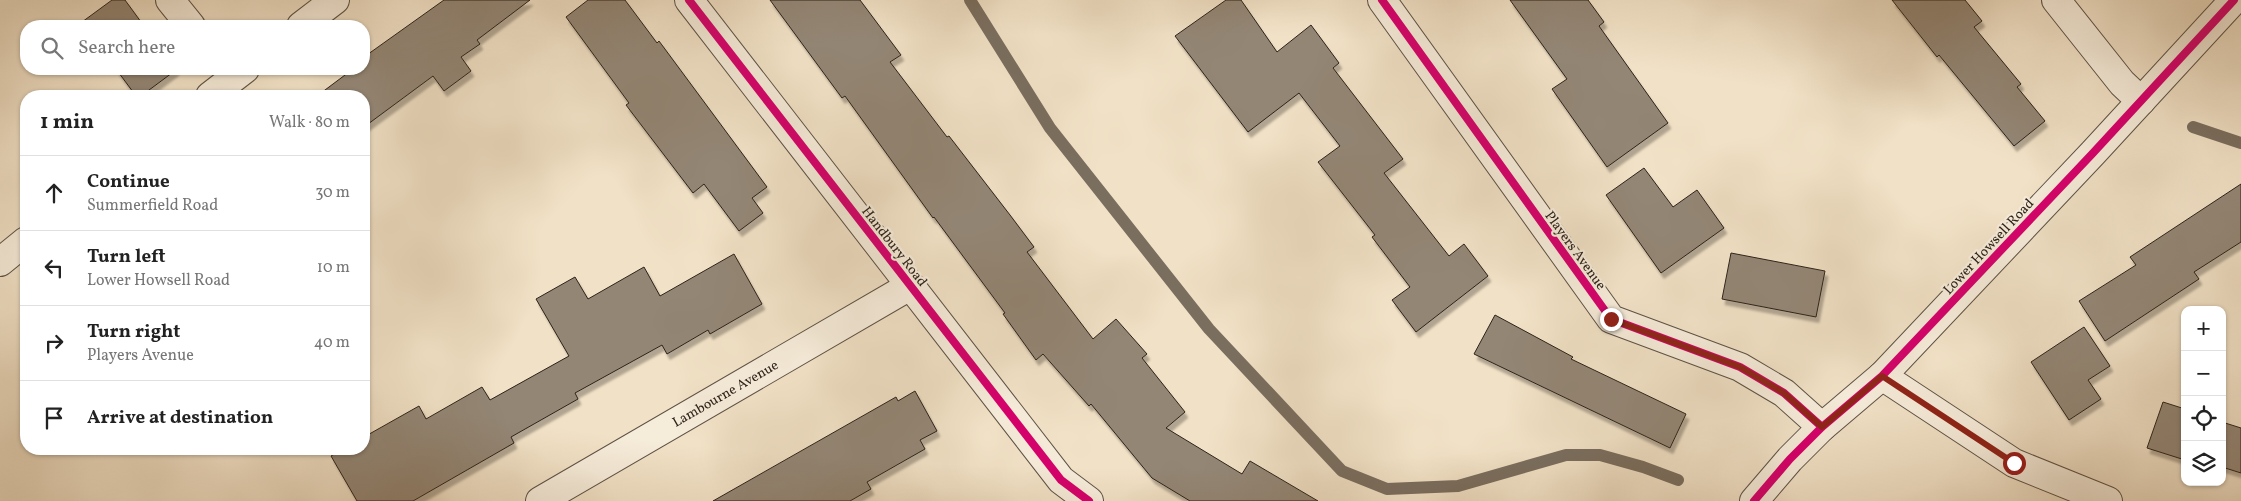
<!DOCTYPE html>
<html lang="en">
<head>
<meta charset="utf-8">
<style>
  :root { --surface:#fff; --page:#f2f2f2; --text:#222; --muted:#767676; --line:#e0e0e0 }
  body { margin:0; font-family:Vollkorn,serif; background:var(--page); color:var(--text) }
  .controls { position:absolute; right:15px; bottom:15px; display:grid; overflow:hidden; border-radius:10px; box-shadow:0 1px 4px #0004 }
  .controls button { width:45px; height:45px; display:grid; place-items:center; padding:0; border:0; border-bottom:1px solid var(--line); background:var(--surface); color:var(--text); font:25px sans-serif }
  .stop { position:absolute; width:15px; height:15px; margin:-11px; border:4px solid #8f2418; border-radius:50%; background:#fff }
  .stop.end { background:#8f2418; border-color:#fff; box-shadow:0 1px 5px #0008 }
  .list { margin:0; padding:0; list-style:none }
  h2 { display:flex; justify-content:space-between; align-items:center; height:65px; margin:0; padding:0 20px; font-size:21px }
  h2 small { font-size:16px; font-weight:400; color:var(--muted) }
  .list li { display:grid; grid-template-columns:32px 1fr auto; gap:15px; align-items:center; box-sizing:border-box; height:75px; padding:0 20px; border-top:1px solid var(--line) }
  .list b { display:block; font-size:19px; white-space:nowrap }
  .list p { margin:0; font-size:16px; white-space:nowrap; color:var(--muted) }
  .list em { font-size:16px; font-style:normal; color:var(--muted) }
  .icon { flex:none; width:28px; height:28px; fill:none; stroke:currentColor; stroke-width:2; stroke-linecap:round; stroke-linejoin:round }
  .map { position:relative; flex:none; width:2241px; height:501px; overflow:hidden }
  .search { position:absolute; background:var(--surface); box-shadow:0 1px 4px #0004; left:20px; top:20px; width:350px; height:55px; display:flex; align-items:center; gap:12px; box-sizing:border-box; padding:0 18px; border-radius:20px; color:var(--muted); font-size:19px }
  .panel { position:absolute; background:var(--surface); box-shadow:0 1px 4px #0004; left:20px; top:90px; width:350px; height:365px; border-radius:20px }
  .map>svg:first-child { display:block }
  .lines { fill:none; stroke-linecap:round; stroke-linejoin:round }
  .stream { stroke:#7a6e5f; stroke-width:12 }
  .building { fill:#938674; stroke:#2d231b; filter:url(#shadow) }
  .minor-casing { stroke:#5e5246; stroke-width:30 }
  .tertiary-casing { stroke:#5e5246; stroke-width:30 }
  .minor { stroke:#f6ecda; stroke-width:28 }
  .tertiary { stroke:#f6ecda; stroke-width:28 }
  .cycleway-casing { stroke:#f6ecda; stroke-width:11 }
  .cycleway { stroke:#d6006c; stroke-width:8 }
  .route { stroke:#8f2418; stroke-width:6 }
  .labels { text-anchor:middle; stroke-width:4.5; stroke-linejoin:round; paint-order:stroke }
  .street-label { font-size:14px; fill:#2d231b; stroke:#f6ecda }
</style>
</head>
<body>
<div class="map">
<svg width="2241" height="501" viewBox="0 0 2241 501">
  <defs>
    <filter id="shadow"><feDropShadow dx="3" dy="5.5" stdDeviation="1" flood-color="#0004"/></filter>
  </defs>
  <rect width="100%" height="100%" fill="#f1e1c6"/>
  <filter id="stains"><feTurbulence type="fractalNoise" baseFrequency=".004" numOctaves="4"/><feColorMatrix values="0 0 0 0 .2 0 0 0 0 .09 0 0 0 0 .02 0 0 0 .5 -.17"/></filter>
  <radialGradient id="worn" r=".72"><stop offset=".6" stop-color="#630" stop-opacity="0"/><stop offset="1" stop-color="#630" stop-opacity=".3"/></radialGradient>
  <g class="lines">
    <path class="stream" d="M 970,0 L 1050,128 L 1209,329 L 1342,471 L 1387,489 L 1458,486 L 1566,455 L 1600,455 L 1643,467 L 1678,480
      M 2193,127 L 2241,143"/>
  </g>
  <path class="building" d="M 112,0 L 125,0 L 144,26 L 85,26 L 82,22 Z
    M 444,0 L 530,0 L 477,40 L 480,44 L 461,57 L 471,71 L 444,91 L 433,76 L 364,127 L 364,96 L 317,96 L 353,69 L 364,69 L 364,57 Z
    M 588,0 L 625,0 L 657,43 L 659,41 L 767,187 L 752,198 L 763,213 L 739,231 L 704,184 L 693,193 L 626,105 L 629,103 L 566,17 Z
    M 770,0 L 860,0 L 901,55 L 890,62 L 947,137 L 949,136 L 1010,215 L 1034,247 L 1027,252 L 1093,339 L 1116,319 L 1147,354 L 1142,358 L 1185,412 L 1166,428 L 1242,474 L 1250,461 L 1318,501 L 1190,501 L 1152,478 L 1091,404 L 1089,406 L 1043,354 L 1036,360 L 1003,314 L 1005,313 L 934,217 L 933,218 L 845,96 L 842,98 Z
    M 1226,0 L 1241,0 L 1277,52 L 1311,25 L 1339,63 L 1333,68 L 1403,159 L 1384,173 L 1449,256 L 1464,244 L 1488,276 L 1416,332 L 1392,300 L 1410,287 L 1372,237 L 1375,235 L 1318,162 L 1340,146 L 1299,93 L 1248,132 L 1175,36 Z
    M 1510,0 L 1588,0 L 1604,22 L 1599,26 L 1668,123 L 1607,167 L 1552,89 L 1567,79 Z
    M 1892,0 L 1965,0 L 1982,21 L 1974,27 L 2021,84 L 2017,87 L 2045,121 L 2014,146 L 1939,55 L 1937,57 Z
    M 116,69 L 176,69 L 176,70 L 141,96 L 136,96 Z
    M 1644,168 L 1673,207 L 1697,190 L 1724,228 L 1661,273 L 1606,195 Z
    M 2241,184 L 2241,242 L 2194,272 L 2199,279 L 2105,341 L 2079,301 L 2136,265 L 2130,257 Z
    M 1731,253 L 1825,271 L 1816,317 L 1722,299 Z
    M 734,254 L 762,304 L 710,334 L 708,330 L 667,354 L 662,345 L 575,393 L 578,399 L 511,437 L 514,443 L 413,501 L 357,501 L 331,456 L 343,449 L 364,449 L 364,437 L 419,406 L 426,419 L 482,387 L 490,400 L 569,356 L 536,299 L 575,277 L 588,299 L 644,267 L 660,296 Z
    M 1495,315 L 1573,357 L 1571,359 L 1686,414 L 1670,448 L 1474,354 Z
    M 2084,327 L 2110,366 L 2088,380 L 2101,399 L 2069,420 L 2031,362 Z
    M 915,391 L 937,431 L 920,440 L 925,449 L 867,482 L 871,489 L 850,501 L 713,501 L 896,397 L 898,401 Z
    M 2163,402 L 2185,409 L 2185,460 L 2147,448 Z
    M 2222,422 L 2241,428 L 2241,473 L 2222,467 Z"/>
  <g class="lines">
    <g class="minor-casing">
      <path id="minor" d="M 170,0 L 191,26
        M 689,0 L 1061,480 L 1089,501
        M 1382,0 L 1611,319 L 1740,367 L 1784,393 L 1822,427
        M 2056,0 L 2122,83 L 2141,101
        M 301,26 L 335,0
        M 210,96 L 245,69
        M 0,262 L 26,241
        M 1882,376 L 2014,463 L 2108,501
        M 540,501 L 910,286"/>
    </g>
    <g class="tertiary-casing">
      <path id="tertiary" d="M 1754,501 L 1790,459 L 1822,427 L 1882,376 L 2093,153 L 2234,0"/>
    </g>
    <use href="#minor" class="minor"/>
    <use href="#tertiary" class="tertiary"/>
    <g class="cycleway-casing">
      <path id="cycleway" d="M 689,0 L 1061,480 L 1089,501
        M 1382,0 L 1611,319 L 1740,367 L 1784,393 L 1822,427
        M 1754,501 L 1790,459 L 1822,427 L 1882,376 L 2093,153 L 2234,0"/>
    </g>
    <use href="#cycleway" class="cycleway"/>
  </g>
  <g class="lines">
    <path class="route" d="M 1611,319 L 1740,367 L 1784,393 L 1822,427 L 1882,376 L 2014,463"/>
  </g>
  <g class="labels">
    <g class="street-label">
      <text transform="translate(895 246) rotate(52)" y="5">Handbury Road</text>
      <text transform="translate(1988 246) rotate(-47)" y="5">Lower Howsell Road</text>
      <text transform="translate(1576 250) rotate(54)" y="5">Players Avenue</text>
      <text transform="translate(725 393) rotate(-30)" y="5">Lambourne Avenue</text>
    </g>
  </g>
  <rect width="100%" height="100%" filter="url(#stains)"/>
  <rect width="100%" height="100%" fill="url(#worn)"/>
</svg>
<div class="controls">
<button>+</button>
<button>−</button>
<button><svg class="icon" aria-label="locate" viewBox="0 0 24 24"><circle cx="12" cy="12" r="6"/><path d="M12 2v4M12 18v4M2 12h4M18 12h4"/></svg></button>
<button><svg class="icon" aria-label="layers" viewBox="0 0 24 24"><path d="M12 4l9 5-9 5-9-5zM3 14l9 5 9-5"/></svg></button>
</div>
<div class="stop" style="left:2014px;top:463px"></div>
<div class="stop end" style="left:1611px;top:319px"></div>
<div class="search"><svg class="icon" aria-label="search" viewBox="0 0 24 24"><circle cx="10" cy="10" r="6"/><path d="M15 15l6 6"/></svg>Search here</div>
<section class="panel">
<h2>1 min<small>Walk · 80 m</small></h2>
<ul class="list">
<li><svg class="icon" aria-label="ahead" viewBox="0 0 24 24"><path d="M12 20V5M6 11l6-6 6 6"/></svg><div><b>Continue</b><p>Summerfield Road</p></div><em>30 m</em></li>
<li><svg class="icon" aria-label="left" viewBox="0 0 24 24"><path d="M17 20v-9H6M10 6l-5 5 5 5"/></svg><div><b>Turn left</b><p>Lower Howsell Road</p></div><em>10 m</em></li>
<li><svg class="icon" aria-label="right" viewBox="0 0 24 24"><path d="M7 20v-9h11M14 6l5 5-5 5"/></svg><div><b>Turn right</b><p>Players Avenue</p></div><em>40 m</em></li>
<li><svg class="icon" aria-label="arrive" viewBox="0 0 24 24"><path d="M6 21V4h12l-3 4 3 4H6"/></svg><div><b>Arrive at destination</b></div></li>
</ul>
</section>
</div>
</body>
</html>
